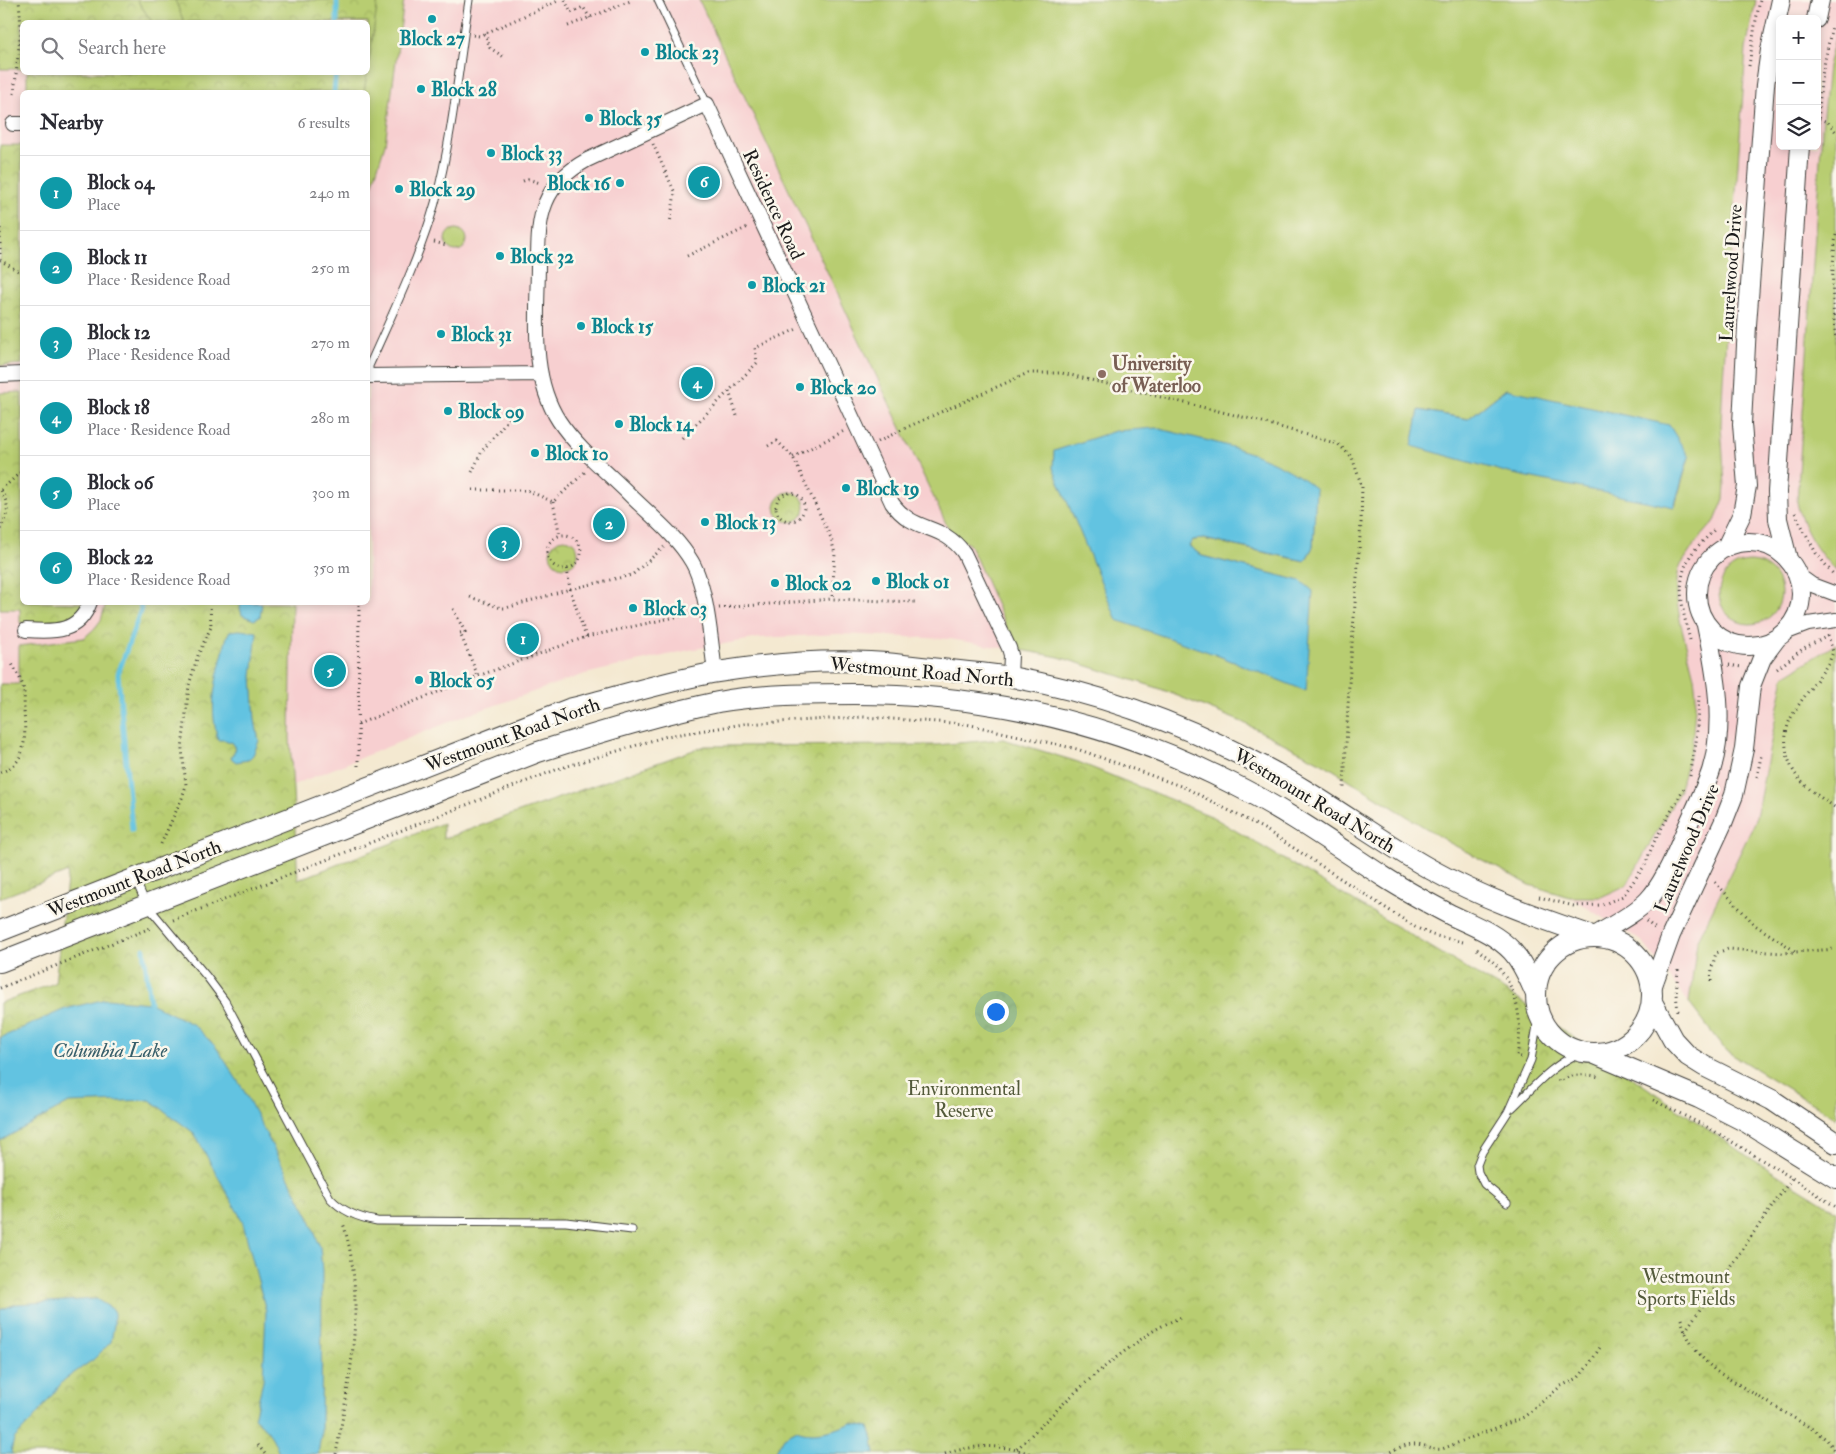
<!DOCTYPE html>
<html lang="en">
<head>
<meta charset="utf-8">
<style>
  :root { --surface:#fff; --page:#f2f2f3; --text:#2b2b33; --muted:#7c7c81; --line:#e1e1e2; --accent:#ea580c }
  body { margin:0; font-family:"IM FELL Double Pica",serif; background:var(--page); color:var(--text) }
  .controls { position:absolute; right:15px; top:15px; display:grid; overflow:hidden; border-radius:8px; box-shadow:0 2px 8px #0003 }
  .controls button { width:45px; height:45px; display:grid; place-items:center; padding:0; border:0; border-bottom:1px solid var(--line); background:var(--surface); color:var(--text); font:25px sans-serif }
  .you { position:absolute; left:995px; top:1011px; width:18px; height:18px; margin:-12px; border:4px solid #fff; border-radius:50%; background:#1a73e8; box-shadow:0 0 0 8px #1a73e833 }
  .badge { display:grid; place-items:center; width:32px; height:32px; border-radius:50%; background:var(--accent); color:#fff; font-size:16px; font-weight:700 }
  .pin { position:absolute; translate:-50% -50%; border:2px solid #fff; box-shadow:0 1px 5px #0006 }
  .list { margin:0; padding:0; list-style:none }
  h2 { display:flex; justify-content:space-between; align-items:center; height:65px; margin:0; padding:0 20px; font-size:21px }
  h2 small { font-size:16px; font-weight:400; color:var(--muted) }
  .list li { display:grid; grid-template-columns:32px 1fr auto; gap:15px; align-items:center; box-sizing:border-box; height:75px; padding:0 20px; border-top:1px solid var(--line) }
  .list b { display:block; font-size:19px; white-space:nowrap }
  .list p { margin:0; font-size:16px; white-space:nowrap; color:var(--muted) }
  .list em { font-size:16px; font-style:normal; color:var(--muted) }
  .icon { flex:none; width:28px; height:28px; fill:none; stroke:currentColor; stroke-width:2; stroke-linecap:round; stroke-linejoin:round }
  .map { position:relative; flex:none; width:1836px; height:1454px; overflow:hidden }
  .search { position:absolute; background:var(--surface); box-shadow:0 2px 8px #0003; left:20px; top:20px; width:350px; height:55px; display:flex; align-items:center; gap:12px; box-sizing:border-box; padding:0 18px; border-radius:8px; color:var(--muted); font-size:19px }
  .panel { position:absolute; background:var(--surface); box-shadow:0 2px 8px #0003; left:20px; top:90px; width:350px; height:515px; border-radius:8px }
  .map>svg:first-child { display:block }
  .built { fill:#f7cfd0; fill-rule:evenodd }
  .grass { fill:#b8cd71; stroke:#6a7446; fill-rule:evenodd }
  .park { fill:url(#park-crowns); stroke:#6a7446 }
  .water { fill:#62c3e1; stroke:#3f707e }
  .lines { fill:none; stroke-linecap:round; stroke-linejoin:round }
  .stream { stroke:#62c3e1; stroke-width:5 }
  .service-casing { stroke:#3c3b37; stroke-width:9 }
  .minor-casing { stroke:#3c3b37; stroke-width:16 }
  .tertiary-casing { stroke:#3c3b37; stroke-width:20 }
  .secondary-casing { stroke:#3c3b37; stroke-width:22 }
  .path { stroke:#3c3b37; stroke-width:3; stroke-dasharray:1 4; stroke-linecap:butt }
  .service { stroke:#fff; stroke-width:7 }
  .minor { stroke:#fff; stroke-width:14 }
  .tertiary { stroke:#fff; stroke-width:18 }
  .secondary { stroke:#fff; stroke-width:20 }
  .culture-dot { fill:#0f9aa8; stroke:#fbf7ec; stroke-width:2 }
  .education-dot { fill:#8d6e63; stroke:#fbf7ec; stroke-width:2 }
  .labels { text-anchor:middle; stroke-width:5; stroke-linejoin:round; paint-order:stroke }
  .culture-label { font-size:19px; font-weight:bold; fill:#0d838f; stroke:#fbf7ec; text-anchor:start }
  .street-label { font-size:19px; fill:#1c1c1c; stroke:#fbf7ec }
  .education-label { font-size:19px; font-weight:bold; fill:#785e54; stroke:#fbf7ec; text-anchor:start }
  .park-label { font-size:19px; fill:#535a3a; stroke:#fbf7ec }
  .water-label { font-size:20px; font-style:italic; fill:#385f6b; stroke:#fbf7ec }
</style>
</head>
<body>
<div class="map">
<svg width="1836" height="1454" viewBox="0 0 1836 1454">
  <defs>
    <pattern id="park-crowns" width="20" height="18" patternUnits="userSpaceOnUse" patternTransform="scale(1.25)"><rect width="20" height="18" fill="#b8cd71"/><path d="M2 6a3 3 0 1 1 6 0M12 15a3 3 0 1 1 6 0" fill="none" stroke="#9eaf61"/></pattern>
  </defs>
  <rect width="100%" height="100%" fill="#fbf7ec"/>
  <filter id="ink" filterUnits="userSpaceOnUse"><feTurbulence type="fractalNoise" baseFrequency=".02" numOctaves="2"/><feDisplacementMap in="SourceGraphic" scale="10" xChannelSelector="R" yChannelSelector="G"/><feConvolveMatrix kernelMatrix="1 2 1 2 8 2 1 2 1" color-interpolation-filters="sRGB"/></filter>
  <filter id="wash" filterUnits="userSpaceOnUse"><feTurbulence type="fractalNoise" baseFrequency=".0096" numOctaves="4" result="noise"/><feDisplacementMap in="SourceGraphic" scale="20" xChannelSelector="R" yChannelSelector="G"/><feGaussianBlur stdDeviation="1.12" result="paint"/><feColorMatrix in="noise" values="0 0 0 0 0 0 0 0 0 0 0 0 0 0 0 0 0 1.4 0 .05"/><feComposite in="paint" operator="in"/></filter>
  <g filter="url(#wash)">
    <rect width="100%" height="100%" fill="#f4e9d1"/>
    <path class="built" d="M 0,0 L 1836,0 L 1836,1118 L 1726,1051 L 1641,940 L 1569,897 L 1530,885 L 1448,842 L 1324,764 L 1242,722 L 1158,688 L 1059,657 L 1016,649 L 1002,648 L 950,639 L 839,634 L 759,638 L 689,650 L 585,674 L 464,716 L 293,785 L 0,898 ZM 1780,19 L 1817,19 L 1817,146 L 1780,146 ZM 22,22 L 368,22 L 368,72 L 22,72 ZM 22,92 L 368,92 L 368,602 L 22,602 Z"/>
    <path class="grass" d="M 137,0 L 404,0 L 385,144 L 368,199 L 368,92 L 214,92 L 205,73 L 368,72 L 368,22 L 152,22 Z
      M 699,0 L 1756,0 L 1746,49 L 1723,380 L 1721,425 L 1725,486 L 1724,499 L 1715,521 L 1694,545 L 1679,568 L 1677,581 L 1677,600 L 1680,620 L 1694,677 L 1696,695 L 1692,745 L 1679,792 L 1627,885 L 1601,897 L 1569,897 L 1530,885 L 1448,842 L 1324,764 L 1242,722 L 1158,688 L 1059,657 L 1016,649 L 970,545 L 950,532 ZM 1506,389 L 1689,457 L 1675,506 L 1413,446 L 1419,410 L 1468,419 ZM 1053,468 L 1315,489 L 1313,547 L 1305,561 L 1203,539 L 1193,540 L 1189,546 L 1202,556 L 1300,581 L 1306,690 L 1214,654 Z
      M 1836,35 L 1836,571 C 1817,552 1802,528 1797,502 L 1823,115 L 1828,66 Z
      M1719 593a31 31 0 1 1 62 0a31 31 0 1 1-62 0Z
      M 1836,644 L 1836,1118 L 1726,1051 L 1689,1003 L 1697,942 L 1755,822 L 1784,676 Z"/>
    <path class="park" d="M 0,0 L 137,0 L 152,22 L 22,22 L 22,69 L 0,69 Z
      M 175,0 L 378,0 L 368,68 L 368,22 L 184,22 Z
      M 27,73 L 27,72 L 367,73 L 364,92 L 27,92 Z
      M 0,145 L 22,145 L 22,364 L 0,366 Z
      M445 240a11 11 0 1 1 22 0a11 11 0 1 1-22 0Z
      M 22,392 L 22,602 L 85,603 L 75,616 L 62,622 L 20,623 L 20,609 L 0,609 L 0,393 Z
      M775 507a15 15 0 1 1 30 0a15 15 0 1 1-30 0Z
      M550 553a14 14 0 1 1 28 0a14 14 0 1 1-28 0Z
      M 106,603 L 292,603 L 290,738 L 298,880 L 443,823 L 443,839 L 705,746 L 937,745 L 1003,739 L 1078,762 L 1211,816 L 1486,980 L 1507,992 L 1741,1152 L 1836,1211 L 1836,1454 L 0,1454 L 0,1003 L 55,983 L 68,872 L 0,898 L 0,684 L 19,684 L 19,646 L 84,638 L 94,629 L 101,620 Z"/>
    <path class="water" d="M 1506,389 L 1669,425 L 1689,457 L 1674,507 L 1509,473 L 1412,446 L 1419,410 L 1468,419 Z
      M 1156,428 C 1210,442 1272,451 1316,489 L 1313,547 L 1305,561 L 1204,539 L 1193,540 L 1189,546 L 1202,556 L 1301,581 L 1313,591 L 1306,691 L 1214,654 L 1117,620 L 1053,468 L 1054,451 L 1115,431 Z
      M 241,602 L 262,603 L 260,617 L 254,620 L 242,615 L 240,608 Z
      M 239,630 L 257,632 L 252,676 L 255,720 L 259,741 L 253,755 L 248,760 L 236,762 L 231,758 L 235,750 L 233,743 L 225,740 L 218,740 C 207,700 218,675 227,636 L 230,631 Z
      M 106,999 L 150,1003 L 194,1025 L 216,1047 L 243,1089 L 309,1217 L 320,1247 L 322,1271 L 321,1435 L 318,1454 L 279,1454 C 273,1436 268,1430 254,1418 L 263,1381 L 266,1311 L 242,1220 L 194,1133 L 150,1100 L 69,1103 L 0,1141 L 0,1038 L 65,1009 Z
      M 96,1299 L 114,1310 L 114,1325 L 111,1342 L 94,1359 L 64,1380 L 34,1418 L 14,1439 L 11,1452 L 13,1454 L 0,1454 L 0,1310 L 16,1304 Z
      M 852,1423 L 869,1427 L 873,1439 L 875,1454 L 774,1454 L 784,1437 L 797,1430 C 813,1437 836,1430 852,1423 Z"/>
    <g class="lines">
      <path class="stream" d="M 337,22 L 337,0
        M 334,92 L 336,72
        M 132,830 L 118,674 L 141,609 L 140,602
        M 144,949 L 150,1003"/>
    </g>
  </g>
  <g filter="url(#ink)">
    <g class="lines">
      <g class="service-casing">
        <path id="service" d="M 658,0 L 707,104
          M 369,376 L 369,366 C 393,312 419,259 435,203 C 452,139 459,66 469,0
          M 136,881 L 146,904 L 207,977 L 225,1001 L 330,1198 C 343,1212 359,1218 377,1221 L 566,1222 L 632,1230
          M 1512,1108 C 1535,1086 1551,1065 1582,1052
          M 1507,1203 L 1484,1184 L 1478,1172 L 1477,1165 L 1482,1152 L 1508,1112 L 1531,1060 L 1539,1014"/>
      </g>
      <g class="minor-casing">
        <path id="minor" d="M 13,124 L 22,124
          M 0,375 L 22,374
          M 368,376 L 541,374
          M 1798,575 L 1812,585 L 1836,594
          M 26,630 C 54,632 79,633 90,602
          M 1787,632 L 1808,624 L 1836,620
          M 715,673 C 711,642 707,588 692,562 C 677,536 651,516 630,495 C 608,473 576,447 559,421 C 529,375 538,315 538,262 C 538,215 542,185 587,160 L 707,104 L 892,503 C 914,534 942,522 964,553 L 1009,648 L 1011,655 L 1010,677"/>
      </g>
      <g class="tertiary-casing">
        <path id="tertiary" d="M 1816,19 L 1820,0
          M1697 594a52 52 0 1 1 104 0a52 52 0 1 1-104 0Z
          M 1726,547 L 1742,514 L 1747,486 L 1742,424 L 1747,325 L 1765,85 L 1770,50 L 1781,0
          M 1788,559 L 1778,519 L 1777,492 L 1800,146
          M 1595,936 C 1612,925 1634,915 1648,900 C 1663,884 1676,854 1684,834 C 1693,813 1704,792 1711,771 C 1726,723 1716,673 1706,625
          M 1652,988 L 1671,935 L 1723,823 L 1734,795 L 1744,749 L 1751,686 L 1762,658 L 1777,638"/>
      </g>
      <g class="secondary-casing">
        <path id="secondary" d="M 0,931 L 569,709 C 616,697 663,682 712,673 C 761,665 820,659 870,662 C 893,663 917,667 940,669 C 964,672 988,673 1011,677 C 1095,692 1178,722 1253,761 C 1315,792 1370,835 1430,869 C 1482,898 1536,917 1592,936
          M1536 995a58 58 0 1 1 116 0a58 58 0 1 1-116 0Z
          M 0,962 L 538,752 C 597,733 656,715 718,702 C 761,694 811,694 854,694 C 988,694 1115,723 1235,785 C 1287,811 1335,845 1384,877 C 1406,891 1428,903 1451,915 C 1472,925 1495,933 1512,951 C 1523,963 1529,979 1536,994
          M 1652,1002 L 1673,1040 L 1688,1056 L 1704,1066 L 1772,1100 L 1836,1143
          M 1593,1053 L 1699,1098 L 1746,1122 L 1836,1178"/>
      </g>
      <path class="path" d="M 565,0 L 571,13 L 583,7 L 590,18
        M 568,26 L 633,0
        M 485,33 L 490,48 L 504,57
        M 473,35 L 479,36 L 560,0
        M 1749,66 L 1755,25 L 1760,0
        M 14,94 L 21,28 L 19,0
        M 1819,119 L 1828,122 L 1836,132
        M 1817,143 L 1821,80 L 1832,26
        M 653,144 L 675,193 L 670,223
        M 523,181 L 528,179 L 540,183
        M 0,228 L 0,258
        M 1836,235 C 1831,270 1832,305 1836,340
        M 434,242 L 446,245
        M 687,256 L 748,227
        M 0,260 L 18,271 L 22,272
        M 729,391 L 737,416
        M 682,438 L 757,363 L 755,348 L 797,329
        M 878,442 L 903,429 L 1028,373 L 1062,373 L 1259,421 L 1338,444 L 1352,457 L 1362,487 L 1361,523 L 1349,684 L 1344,788
        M 768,446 L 777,441 L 793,457 L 831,538 L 835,554 L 832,598
        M 793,457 L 844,431
        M 472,472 L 482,451 L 515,411
        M 1,490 L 22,471
        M 473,490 L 527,490 L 553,502 L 585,472
        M776 507a14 14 0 1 1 28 0a14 14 0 1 1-28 0Z
        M 553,502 L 560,536
        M 1795,513 L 1816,553 L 1834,575
        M 0,529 C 9,511 10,508 1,490
        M547 552a17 17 0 1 1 34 0a17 17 0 1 1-34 0Z
        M 567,569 L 570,589 L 586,637
        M 470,597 L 501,608 L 506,608 L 570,589 L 632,575 L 664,547
        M 719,608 L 832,599 L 917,602
        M 453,609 L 465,632 L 460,633 L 478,676
        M 1828,635 L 1833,652 L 1830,660 C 1819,679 1804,695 1793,714 C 1780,735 1785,765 1802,782 C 1812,792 1824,800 1836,808
        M 1690,640 C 1683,611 1673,579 1693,552 C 1699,544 1708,537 1715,529
        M 1729,665 L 1742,667
        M 1777,669 L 1804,648 L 1826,637
        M 358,724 L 478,676 L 586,637 L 693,613
        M 358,766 L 359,602
        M 0,772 C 29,765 25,733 24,710 C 24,703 25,694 23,687 C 21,678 15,670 11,662
        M 1690,776 L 1696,743 L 1699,696
        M 1757,777 L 1761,756
        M 161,844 L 182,798 L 186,785 L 182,749 L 189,685 L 198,655 L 211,627 L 210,602
        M 1715,882 L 1755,925 L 1795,951
        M 1539,897 L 1574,906 L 1602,905 L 1623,896 L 1645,865 L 1654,842 L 1684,788
        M 173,920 L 558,769 L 667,736 L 744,724 L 863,717 L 966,724 L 1077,749 L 1186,788 L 1266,830 L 1415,927 L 1432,935 L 1463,942
        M 1646,921 L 1657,930
        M 1477,949 C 1484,955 1492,960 1498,967 C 1519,992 1523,1025 1517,1056 L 1521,1057
        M 1678,970 L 1676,994 L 1678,1011
        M 1711,981 L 1712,967 L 1716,953 L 1728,949 L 1782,953 L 1836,949
        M 0,988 L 153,927
        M 1558,1080 L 1559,1081 C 1573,1074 1584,1073 1599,1077
        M 1653,1100 L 1709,1128 L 1792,1178 L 1836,1207
        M 1681,1319 C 1688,1343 1697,1354 1716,1371 L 1814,1430 L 1827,1440 L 1836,1451
        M 1685,1331 L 1792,1178
        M 258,1445 L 265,1454
        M 1017,1449 C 1054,1413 1089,1376 1132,1346 C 1149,1333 1161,1325 1182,1317
        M 336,1454 C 350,1377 367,1299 343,1223
        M 945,1454 C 976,1444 1000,1444 1031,1454
        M 1386,1454 C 1396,1449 1407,1443 1418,1444 C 1427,1446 1433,1450 1442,1449 L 1524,1417 L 1561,1386 L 1578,1378 L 1588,1366 L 1601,1346"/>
      <use href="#service" class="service"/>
      <use href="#minor" class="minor"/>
      <use href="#tertiary" class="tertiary"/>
      <use href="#secondary" class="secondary"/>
    </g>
  </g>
  <g class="culture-dot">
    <circle cx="432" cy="19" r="5"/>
    <circle cx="645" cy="52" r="5"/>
    <circle cx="421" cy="89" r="5"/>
    <circle cx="589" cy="118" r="5"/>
    <circle cx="491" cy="153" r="5"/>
    <circle cx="620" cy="183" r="5"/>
    <circle cx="399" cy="189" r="5"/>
    <circle cx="500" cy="256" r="5"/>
    <circle cx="752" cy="285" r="5"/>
    <circle cx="581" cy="326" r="5"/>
    <circle cx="441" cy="334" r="5"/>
    <circle cx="800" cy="387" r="5"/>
    <circle cx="448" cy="411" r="5"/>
    <circle cx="619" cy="424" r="5"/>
    <circle cx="535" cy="453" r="5"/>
    <circle cx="846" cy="488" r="5"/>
    <circle cx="705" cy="522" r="5"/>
    <circle cx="876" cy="581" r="5"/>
    <circle cx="775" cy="583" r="5"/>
    <circle cx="633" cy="608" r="5"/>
    <circle cx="419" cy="680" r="5"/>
  </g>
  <circle class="education-dot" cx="1102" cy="374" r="5"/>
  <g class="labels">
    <g class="culture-label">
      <text x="432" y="45" text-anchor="middle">Block 27</text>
      <text x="655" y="59">Block 23</text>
      <text x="431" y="96">Block 28</text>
      <text x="599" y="125">Block 35</text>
      <text x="501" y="160">Block 33</text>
      <text x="610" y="190" text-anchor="end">Block 16</text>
      <text x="409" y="196">Block 29</text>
      <text x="510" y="263">Block 32</text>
      <text x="762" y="292">Block 21</text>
      <text x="591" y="333">Block 15</text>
      <text x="451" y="341">Block 31</text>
      <text x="810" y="394">Block 20</text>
      <text x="458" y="418">Block 09</text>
      <text x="629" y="431">Block 14</text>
      <text x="545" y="460">Block 10</text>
      <text x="856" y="495">Block 19</text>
      <text x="715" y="529">Block 13</text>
      <text x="886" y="588">Block 01</text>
      <text x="785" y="590">Block 02</text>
      <text x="643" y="615">Block 03</text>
      <text x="429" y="687">Block 05</text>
    </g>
    <g class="street-label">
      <text transform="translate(774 204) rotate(65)" y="7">Residence Road</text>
      <text transform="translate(1730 273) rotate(-86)" y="7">Laurelwood Drive</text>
      <text transform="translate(922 671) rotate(5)" y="7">Westmount Road North</text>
      <text transform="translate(512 734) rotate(-20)" y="7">Westmount Road North</text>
      <text transform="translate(1315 800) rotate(31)" y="7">Westmount Road North</text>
      <text transform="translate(1686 848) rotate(-67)" y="7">Laurelwood Drive</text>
      <text transform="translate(134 878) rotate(-21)" y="7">Westmount Road North</text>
    </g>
    <g class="education-label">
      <text x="1112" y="370">University<tspan x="1112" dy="22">of Waterloo</tspan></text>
    </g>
    <g class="park-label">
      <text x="964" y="1095">Environmental<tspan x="964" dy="22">Reserve</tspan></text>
      <text x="1686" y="1283">Westmount<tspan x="1686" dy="22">Sports Fields</tspan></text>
    </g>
    <g class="water-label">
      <text x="110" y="1057">Columbia Lake</text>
    </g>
  </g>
</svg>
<div class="controls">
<button>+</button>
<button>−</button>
<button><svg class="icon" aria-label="layers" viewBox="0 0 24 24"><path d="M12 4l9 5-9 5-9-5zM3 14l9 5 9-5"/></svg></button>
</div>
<div class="you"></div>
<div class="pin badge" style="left:523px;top:639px;background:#0f9aa8">1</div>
<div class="pin badge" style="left:609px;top:524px;background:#0f9aa8">2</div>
<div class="pin badge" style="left:504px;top:543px;background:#0f9aa8">3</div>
<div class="pin badge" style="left:697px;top:383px;background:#0f9aa8">4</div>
<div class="pin badge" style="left:330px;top:671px;background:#0f9aa8">5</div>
<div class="pin badge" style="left:704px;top:182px;background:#0f9aa8">6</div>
<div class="search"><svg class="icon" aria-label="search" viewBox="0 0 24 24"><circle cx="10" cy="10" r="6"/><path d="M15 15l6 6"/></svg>Search here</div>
<section class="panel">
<h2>Nearby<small>6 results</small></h2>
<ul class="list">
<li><span class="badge" style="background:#0f9aa8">1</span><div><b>Block 04</b><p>Place</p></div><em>240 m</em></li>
<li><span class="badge" style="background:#0f9aa8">2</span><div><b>Block 11</b><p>Place · Residence Road</p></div><em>250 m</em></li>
<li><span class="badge" style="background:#0f9aa8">3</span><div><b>Block 12</b><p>Place · Residence Road</p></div><em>270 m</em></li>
<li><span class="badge" style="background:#0f9aa8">4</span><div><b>Block 18</b><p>Place · Residence Road</p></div><em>280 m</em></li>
<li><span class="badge" style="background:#0f9aa8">5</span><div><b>Block 06</b><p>Place</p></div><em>300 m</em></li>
<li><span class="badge" style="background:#0f9aa8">6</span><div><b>Block 22</b><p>Place · Residence Road</p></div><em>350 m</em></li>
</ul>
</section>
</div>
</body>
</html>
